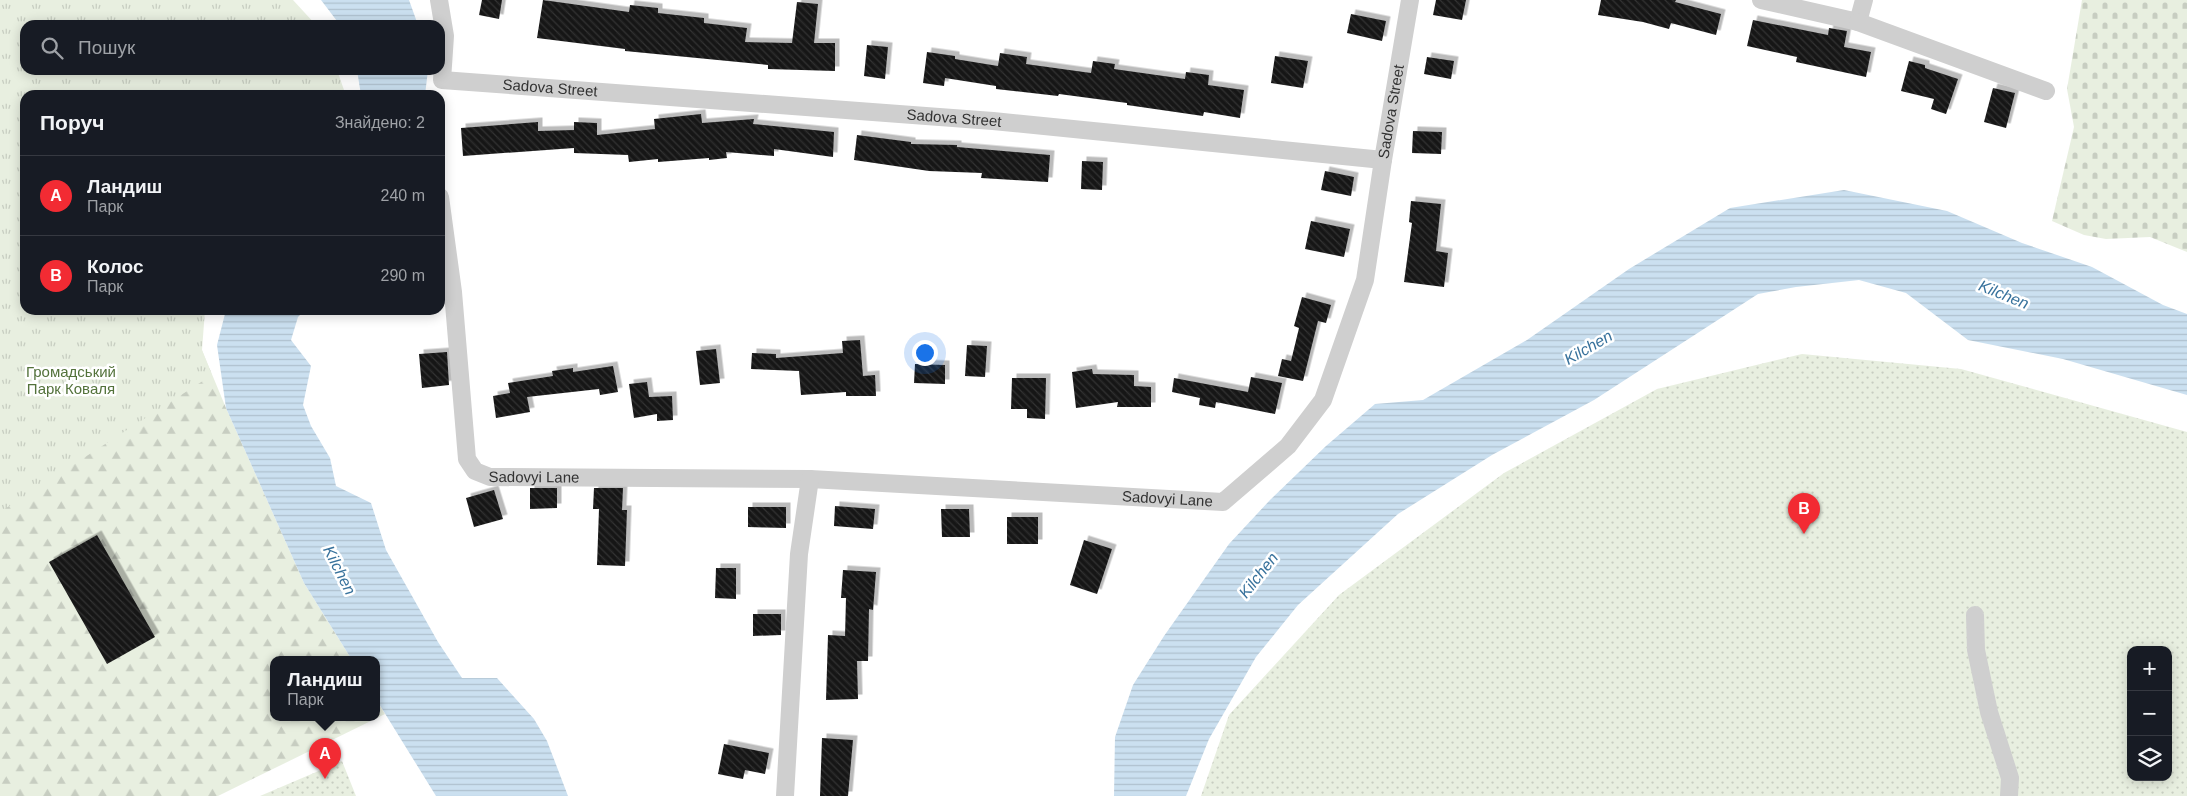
<!DOCTYPE html>
<html lang="uk">
<head>
<meta charset="utf-8">
<style>
  :root { --surface:#171b24; --page:#242831; --text:#f1f3f6; --muted:#9ea1a6; --line:#363941; --accent:#f22b33 }
  body { margin:0; font-family:Helvetica,sans-serif; background:var(--page); color:var(--text) }
  .controls { position:absolute; right:15px; bottom:15px; display:grid; overflow:hidden; border-radius:10px; box-shadow:0 2px 12px #0003 }
  .controls button { width:45px; height:45px; display:grid; place-items:center; padding:0; border:0; border-bottom:1px solid var(--line); background:var(--surface); color:var(--text); font:25px sans-serif }
  .you { position:absolute; left:924px; top:352px; width:18px; height:18px; margin:-12px; border:4px solid #fff; border-radius:50%; background:#1a73e8; box-shadow:0 0 0 8px #1a73e833 }
  .badge { display:grid; place-items:center; width:32px; height:32px; border-radius:50%; background:var(--accent); color:#fff; font-size:16px; font-weight:700 }
  .pin { position:absolute; translate:-50% -41px; filter:drop-shadow(0 1px 2px #0008) }
  .pin::after { content:''; position:absolute; top:26px; width:18px; height:15px; background:inherit; clip-path:polygon(0 0,100% 0,50% 100%) }
  .popup { position:absolute; left:270px; top:656px; width:110px; height:65px; box-sizing:border-box; display:grid; place-content:center; border-radius:10px; background:var(--surface); filter:drop-shadow(0 1px 4px #0005); font-size:16px; white-space:nowrap; color:var(--muted) }
  .popup b { font-size:19px; color:var(--text) }
  .popup::after { content:''; position:absolute; left:50%; top:100%; margin-left:-10px; border:10px solid transparent; border-top-color:var(--surface) }
  .list { margin:0; padding:0; list-style:none }
  h2 { display:flex; justify-content:space-between; align-items:center; height:65px; margin:0; padding:0 20px; font-size:21px }
  h2 small { font-size:16px; font-weight:400; color:var(--muted) }
  .list li { display:grid; grid-template-columns:32px 1fr auto; gap:15px; align-items:center; box-sizing:border-box; height:80px; padding:0 20px; border-top:1px solid var(--line) }
  .list b { display:block; font-size:19px; white-space:nowrap }
  .list p { margin:0; font-size:16px; white-space:nowrap; color:var(--muted) }
  .list em { font-size:16px; font-style:normal; color:var(--muted) }
  .icon { flex:none; width:28px; height:28px; fill:none; stroke:currentColor; stroke-width:2; stroke-linecap:round; stroke-linejoin:round }
  .map { position:relative; flex:none; width:2187px; height:796px; overflow:hidden }
  .search { position:absolute; background:var(--surface); box-shadow:0 2px 12px #0003; left:20px; top:20px; width:425px; height:55px; display:flex; align-items:center; gap:12px; box-sizing:border-box; padding:0 18px; border-radius:15px; color:var(--muted); font-size:19px }
  .panel { position:absolute; background:var(--surface); box-shadow:0 2px 12px #0003; left:20px; top:90px; width:425px; height:225px; border-radius:15px }
  .map>svg:first-child { display:block }
  .grass { fill:url(#grass-dots); fill-rule:evenodd }
  .forest { fill:url(#forest-firs) }
  .cemetery { fill:url(#cemetery-stones) }
  .park { fill:url(#park-tufts) }
  .water { fill:url(#water-rules) }
  .building { fill:url(#building-back-hatch); filter:url(#shadow) }
  .lines { fill:none; stroke-linecap:round; stroke-linejoin:round }
  .minor { stroke:#cfcfcf; stroke-width:18 }
  .labels { text-anchor:middle; stroke-width:5; stroke-linejoin:round; paint-order:stroke }
  .street-label { font-size:15px; fill:#323232; stroke:#fff }
  .park-label { font-size:15px; fill:#53723b; stroke:#fff }
  .water-label { font-size:16px; font-style:italic; fill:#38729c; stroke:#fff }
</style>
</head>
<body>
<div class="map">
<svg width="2187" height="796" viewBox="0 0 2187 796">
  <defs>
    <pattern id="grass-dots" width="8" height="8" patternUnits="userSpaceOnUse" patternTransform="scale(1.25)"><rect width="8" height="8" fill="#e8efe0"/><path d="M2 2h.1M6 6h.1" fill="none" stroke="#c7cdc1" stroke-width="1.8" stroke-linecap="round"/></pattern>
    <pattern id="forest-firs" width="22" height="20" patternUnits="userSpaceOnUse" patternTransform="scale(1.25)"><rect width="22" height="20" fill="#e8efe0"/><path d="M5 1l3.5 6h-7zM16 11l3.5 6h-7z" fill="#c7cdc1"/></pattern>
    <pattern id="cemetery-stones" width="16" height="16" patternUnits="userSpaceOnUse" patternTransform="scale(1.25)"><rect width="16" height="16" fill="#e8efe0"/><path d="M2 7V4a2 2 0 0 1 4 0v3zM10 15v-3a2 2 0 0 1 4 0v3z" fill="#c7cdc1"/></pattern>
    <pattern id="park-tufts" width="24" height="20" patternUnits="userSpaceOnUse" patternTransform="scale(1.25)"><rect width="24" height="20" fill="#e8efe0"/><path d="M3 7l-1-3M5 7V3M7 7l1-3M15 17l-1-3M17 17v-4M19 17l1-3" fill="none" stroke="#c7cdc1"/></pattern>
    <pattern id="water-rules" width="6" height="5" patternUnits="userSpaceOnUse" patternTransform="scale(1.25)"><rect width="6" height="5" fill="#cbe0f0"/><path d="M0 2.5h6" fill="none" stroke="#afc1ce"/></pattern>
    <pattern id="building-back-hatch" width="6" height="6" patternUnits="userSpaceOnUse" patternTransform="scale(1.25)"><rect width="6" height="6" fill="#191919"/><path d="M-1 5l2 2M0 0l6 6M5-1l2 2" fill="none" stroke="#323232"/></pattern>
    <filter id="shadow"><feDropShadow dx="4.5" dy="-4.5" stdDeviation="0" flood-color="#0004"/></filter>
  </defs>
  <rect width="100%" height="100%" fill="#fff"/>
  <path class="grass" d="M 1802,354 L 1961,369 L 2187,432 L 2187,796 L 1201,796 L 1229,715 L 1339,595 L 1504,473 L 1657,389 ZM 2131,650 L 2168,650 L 2168,777 L 2131,777 Z
    M 342,761 L 356,796 L 260,796 Z"/>
  <path class="forest" d="M 0,0 L 25,25 L 25,310 L 189,319 L 226,408 L 304,583 L 352,660 L 274,660 L 274,718 L 376,718 L 376,699 L 385,714 L 218,796 L 0,796 Z"/>
  <path class="cemetery" d="M 2082,0 L 2187,0 L 2187,252 L 2150,237 L 2106,239 L 2084,235 L 2052,221 L 2074,127 L 2067,89 Z"/>
  <path class="park" d="M 0,0 L 293,0 L 316,25 L 25,25 L 25,70 L 337,70 L 344,90 L 343,95 L 25,95 L 25,310 L 205,310 L 202,350 L 212,375 L 0,512 Z"/>
  <path class="water" d="M 321,0 L 409,0 L 418,25 L 340,25 Z
    M 357,70 L 428,70 L 425,95 L 361,95 Z
    M 1844,190 L 1947,211 L 2022,243 L 2092,267 L 2163,305 L 2187,314 L 2187,395 L 2063,359 L 1968,340 L 1906,293 L 1859,280 L 1796,287 L 1758,294 L 1594,400 L 1492,455 L 1398,514 L 1298,605 L 1256,657 L 1209,739 L 1186,796 L 1114,796 L 1115,737 L 1133,685 L 1164,636 L 1229,544 L 1270,500 L 1326,446 L 1375,404 L 1423,400 L 1527,340 L 1629,269 L 1730,208 Z
    M 226,310 L 305,310 L 298,317 L 291,340 L 311,366 L 303,405 L 311,426 L 330,458 L 336,486 L 371,503 L 386,550 L 438,642 L 462,678 L 497,678 L 534,719 L 547,741 L 568,796 L 436,796 L 376,699 L 376,660 L 352,660 L 304,583 L 226,408 L 217,345 Z"/>
  <path class="building" d="M 482,0 L 502,0 L 499,19 L 479,15 Z
    M 543,0 L 629,12 L 630,5 L 658,8 L 658,13 L 704,18 L 704,23 L 747,28 L 745,42 L 792,43 L 797,2 L 818,4 L 814,43 L 835,43 L 835,71 L 768,69 L 768,65 L 625,51 L 625,49 L 537,38 Z
    M 1436,0 L 1466,0 L 1462,20 L 1433,15 Z
    M 1601,0 L 1676,0 L 1675,2 L 1721,14 L 1716,35 L 1671,23 L 1669,29 L 1643,22 L 1598,15 Z
    M 1351,14 L 1386,21 L 1382,41 L 1347,33 Z
    M 1753,20 L 1828,35 L 1829,28 L 1847,31 L 1844,47 L 1871,52 L 1866,77 L 1796,62 L 1797,57 L 1747,46 Z
    M 867,45 L 888,47 L 885,79 L 864,76 Z
    M 927,52 L 955,56 L 955,59 L 998,66 L 1000,53 L 1027,57 L 1026,64 L 1091,73 L 1093,61 L 1115,64 L 1114,69 L 1185,79 L 1186,72 L 1209,75 L 1208,85 L 1244,90 L 1240,118 L 1204,112 L 1203,116 L 1127,105 L 1127,103 L 1059,94 L 1058,96 L 996,89 L 996,86 L 945,78 L 944,86 L 923,83 Z
    M 1275,56 L 1308,61 L 1303,88 L 1271,83 Z
    M 1427,57 L 1454,61 L 1451,79 L 1424,74 Z
    M 1909,61 L 1925,65 L 1925,68 L 1958,79 L 1946,114 L 1931,109 L 1934,99 L 1901,91 Z
    M 1993,88 L 2015,93 L 2006,128 L 1984,122 Z
    M 701,114 L 702,123 L 754,119 L 753,124 L 834,132 L 833,157 L 774,149 L 774,156 L 726,152 L 727,158 L 709,160 L 709,158 L 658,162 L 658,159 L 629,162 L 628,155 L 574,153 L 574,148 L 463,156 L 461,128 L 538,122 L 538,131 L 574,130 L 574,122 L 597,123 L 597,135 L 655,129 L 654,119 Z
    M 1413,131 L 1442,132 L 1441,154 L 1412,153 Z
    M 857,135 L 911,142 L 911,144 L 957,145 L 957,147 L 1050,155 L 1048,182 L 981,178 L 982,173 L 929,171 L 854,160 Z
    M 1082,161 L 1103,162 L 1102,190 L 1081,189 Z
    M 1325,171 L 1354,177 L 1351,196 L 1321,190 Z
    M 1411,201 L 1441,204 L 1436,251 L 1448,253 L 1444,287 L 1404,282 L 1412,223 L 1409,222 Z
    M 1311,221 L 1350,229 L 1344,257 L 1305,249 Z
    M 1302,297 L 1331,305 L 1326,323 L 1318,321 L 1303,381 L 1278,376 L 1282,359 L 1291,361 L 1299,328 L 1294,326 Z
    M 860,340 L 863,376 L 875,375 L 876,396 L 846,396 L 846,392 L 801,395 L 799,371 L 751,369 L 752,353 L 776,354 L 776,358 L 843,353 L 842,341 Z
    M 967,345 L 987,346 L 985,377 L 965,376 Z
    M 716,349 L 720,383 L 700,385 L 696,351 Z
    M 447,352 L 449,385 L 422,388 L 419,354 Z
    M 915,364 L 945,365 L 945,384 L 914,383 Z
    M 613,366 L 618,392 L 600,395 L 599,389 L 527,397 L 530,412 L 496,418 L 493,396 L 510,393 L 508,383 L 553,376 L 552,371 L 573,368 L 573,372 Z
    M 1092,369 L 1093,374 L 1134,375 L 1134,386 L 1151,387 L 1151,407 L 1117,407 L 1118,402 L 1076,408 L 1072,372 Z
    M 1251,377 L 1282,383 L 1275,414 L 1216,402 L 1215,408 L 1199,405 L 1200,398 L 1172,392 L 1174,378 L 1248,392 Z
    M 1012,378 L 1046,378 L 1045,419 L 1027,418 L 1027,409 L 1011,409 Z
    M 647,382 L 649,397 L 672,396 L 673,420 L 657,421 L 657,414 L 634,418 L 629,384 Z
    M 530,488 L 557,488 L 557,508 L 530,509 Z
    M 594,488 L 623,488 L 622,510 L 627,510 L 625,566 L 597,565 L 599,509 L 593,509 Z
    M 494,490 L 503,519 L 474,527 L 466,498 Z
    M 835,506 L 875,509 L 873,529 L 834,526 Z
    M 748,507 L 786,507 L 786,528 L 748,527 Z
    M 941,509 L 969,509 L 970,537 L 942,537 Z
    M 1007,517 L 1038,517 L 1038,544 L 1007,544 Z
    M 97,535 L 155,637 L 107,664 L 49,562 Z
    M 1084,540 L 1112,549 L 1097,594 L 1070,585 Z
    M 716,568 L 736,568 L 736,599 L 715,598 Z
    M 843,570 L 876,572 L 873,610 L 869,609 L 868,661 L 857,661 L 858,699 L 826,700 L 828,635 L 845,636 L 846,598 L 841,598 Z
    M 753,614 L 781,614 L 781,635 L 753,636 Z
    M 822,738 L 853,740 L 848,796 L 820,796 Z
    M 724,744 L 769,753 L 765,774 L 745,770 L 743,779 L 718,774 Z"/>
  <g class="lines">
    <g class="minor">
      <path id="s1" d="M 439,0 L 445,36 L 442,80 L 993,121 L 1383,160 L 1410,0"/>
      <path d="M 1761,0 L 1858,22 L 1864,0"/>
      <path d="M 1858,22 L 2046,91"/>
      <path id="s2" d="M 440,197 L 453,292 L 467,459 L 475,471 L 490,477 L 810,479 L 1223,502 L 1288,446 L 1323,400 L 1365,280 L 1383,160"/>
      <path d="M 1975,615 L 1976,650 L 1989,712 L 2010,778 L 2009,796"/>
      <path d="M 785,796 L 799,554 L 810,479"/>
    </g>
  </g>
  <g class="labels">
    <g class="street-label">
      <text dy="5" stroke="none"><textPath href="#s1" startOffset="189">Sadova Street</textPath></text>
      <text dy="5" stroke="none"><textPath href="#s1" startOffset="1074">Sadova Street</textPath></text>
      <text dy="5" stroke="none"><textPath href="#s1" startOffset="594">Sadova Street</textPath></text>
      <text dy="5" stroke="none"><textPath href="#s2" startOffset="338">Sadovyi Lane</textPath></text>
      <text dy="5" stroke="none"><textPath href="#s2" startOffset="972">Sadovyi Lane</textPath></text>
    </g>
    <g class="park-label">
      <text x="71" y="377">Громадський<tspan x="71" dy="17">Парк Коваля</tspan></text>
    </g>
    <g class="water-label">
      <text transform="translate(2004 294) rotate(22)" y="6">Kilchen</text>
      <text transform="translate(1588 347) rotate(-30)" y="6">Kilchen</text>
      <text transform="translate(340 570) rotate(63)" y="6">Kilchen</text>
      <text transform="translate(1258 575) rotate(-52)" y="6">Kilchen</text>
    </g>
  </g>
</svg>
<div class="controls">
<button>+</button>
<button>−</button>
<button><svg class="icon" aria-label="layers" viewBox="0 0 24 24"><path d="M12 4l9 5-9 5-9-5zM3 14l9 5 9-5"/></svg></button>
</div>
<div class="you"></div>
<div class="pin badge" style="left:325px;top:779px">A</div>
<div class="popup"><b>Ландиш</b>Парк</div>
<div class="pin badge" style="left:1804px;top:534px">B</div>
<div class="search"><svg class="icon" aria-label="search" viewBox="0 0 24 24"><circle cx="10" cy="10" r="6"/><path d="M15 15l6 6"/></svg>Пошук</div>
<section class="panel">
<h2>Поруч<small>Знайдено: 2</small></h2>
<ul class="list">
<li><span class="badge">A</span><div><b>Ландиш</b><p>Парк</p></div><em>240 m</em></li>
<li><span class="badge">B</span><div><b>Колос</b><p>Парк</p></div><em>290 m</em></li>
</ul>
</section>
</div>
</body>
</html>
